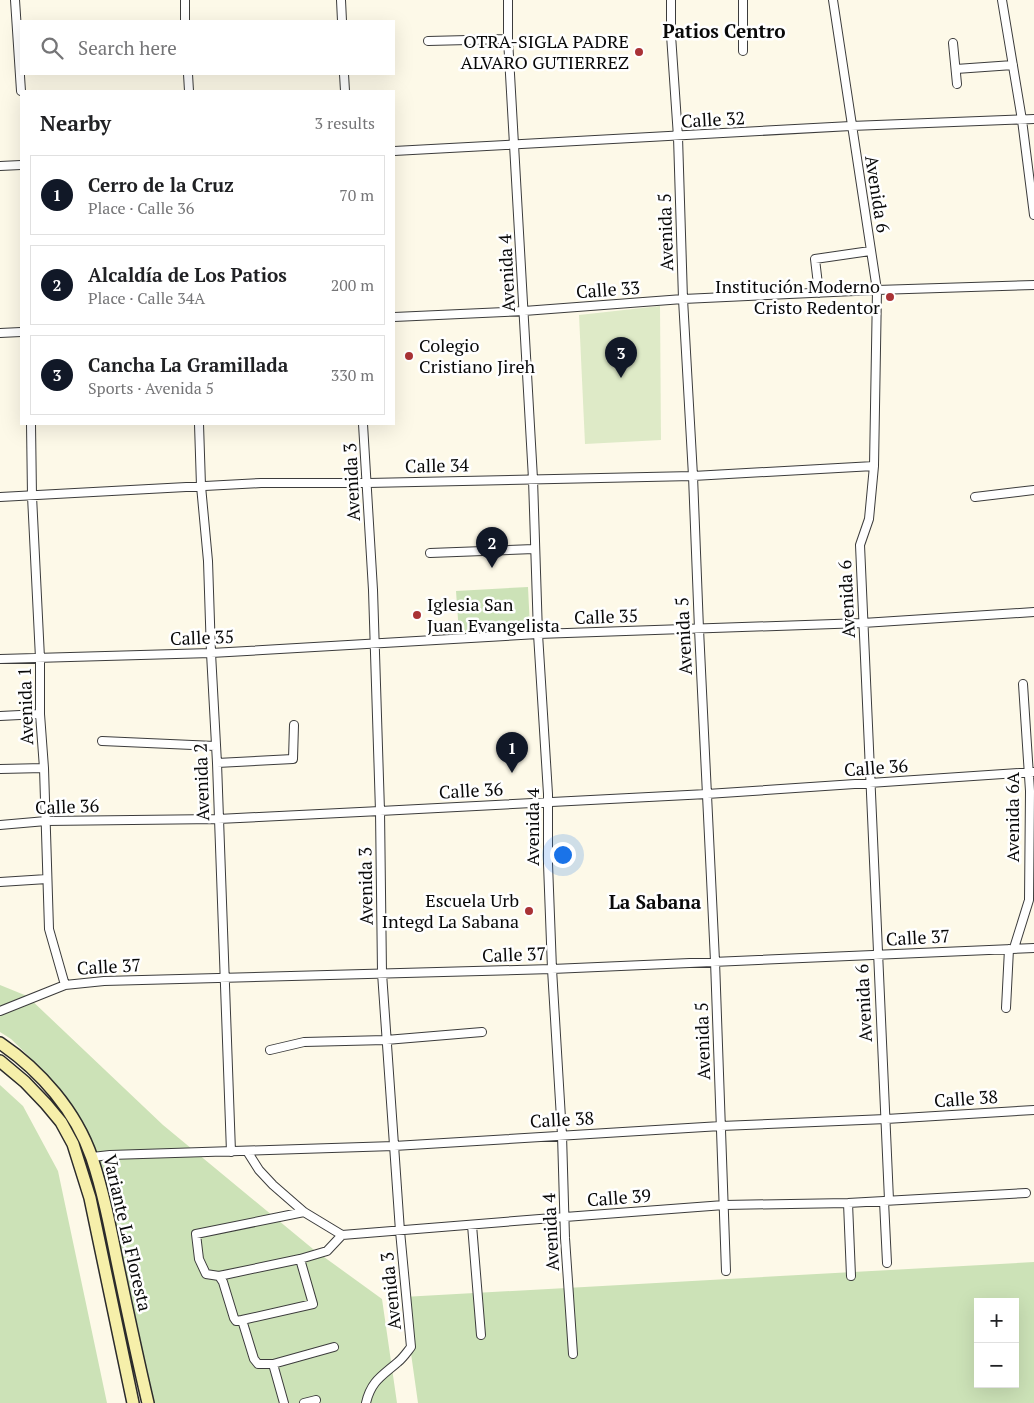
<!DOCTYPE html>
<html lang="en">
<head>
<meta charset="utf-8">
<style>
  :root { --surface:#fff; --page:#f2f2f2; --text:#202124; --muted:#757577; --line:#e0e0e0; --accent:#111827 }
  body { margin:0; font-family:"PT Serif",serif; background:var(--page); color:var(--text) }
  .controls { position:absolute; right:15px; bottom:15px; display:grid; overflow:hidden; border-radius:0px; box-shadow:0 5px 20px #0002 }
  .controls button { width:45px; height:45px; display:grid; place-items:center; padding:0; border:0; border-bottom:1px solid var(--line); background:var(--surface); color:var(--text); font:25px sans-serif }
  .you { position:absolute; left:562px; top:854px; width:18px; height:18px; margin:-12px; border:4px solid #fff; border-radius:50%; background:#1a73e8; box-shadow:0 0 0 8px #1a73e833 }
  .badge { display:grid; place-items:center; width:32px; height:32px; border-radius:50%; background:var(--accent); color:#fff; font-size:16px; font-weight:700 }
  .pin { position:absolute; translate:-50% -41px; filter:drop-shadow(0 1px 2px #0008) }
  .pin::after { content:''; position:absolute; top:26px; width:18px; height:15px; background:inherit; clip-path:polygon(0 0,100% 0,50% 100%) }
  .list { margin:0; padding:0; list-style:none }
  h2 { display:flex; justify-content:space-between; align-items:center; height:65px; margin:0; padding:0 20px; font-size:21px }
  h2 small { font-size:16px; font-weight:400; color:var(--muted) }
  .list li { display:grid; grid-template-columns:32px 1fr auto; gap:15px; align-items:center; box-sizing:border-box; height:80px; margin:0 10px 10px; padding:0 10px; border:1px solid var(--line); border-radius:0px }
  .list b { display:block; font-size:19px; white-space:nowrap }
  .list p { margin:0; font-size:16px; white-space:nowrap; color:var(--muted) }
  .list em { font-size:16px; font-style:normal; color:var(--muted) }
  .icon { flex:none; width:28px; height:28px; fill:none; stroke:currentColor; stroke-width:2; stroke-linecap:round; stroke-linejoin:round }
  .map { position:relative; flex:none; width:1034px; height:1403px; overflow:hidden }
  .search { position:absolute; background:var(--surface); box-shadow:0 5px 20px #0002; left:20px; top:20px; width:375px; height:55px; display:flex; align-items:center; gap:12px; box-sizing:border-box; padding:0 18px; border-radius:0px; color:var(--muted); font-size:19px }
  .panel { position:absolute; background:var(--surface); box-shadow:0 5px 20px #0002; left:20px; top:90px; width:375px; height:335px; border-radius:0px }
  .map>svg:first-child { display:block }
  .green { fill:#cce2b7; fill-rule:evenodd }
  .pitch { fill:#deeac7 }
  .lines { fill:none; stroke-linecap:round; stroke-linejoin:round }
  .street-casing { stroke:#3c3c3c; stroke-width:10 }
  .secondary-casing { stroke:#2b2b2b; stroke-width:14 }
  .street { stroke:#fff; stroke-width:8 }
  .secondary { stroke:#f6efaa; stroke-width:11 }
  .poi-dot { fill:#a93235; stroke:#fff; stroke-width:2 }
  .labels { text-anchor:middle; stroke-width:5; stroke-linejoin:round; paint-order:stroke }
  .poi-label { font-size:18px; fill:#090909; stroke:#fff; text-anchor:end }
  .street-label { font-size:18px; fill:#090909; stroke:#fff }
  .neighbourhood-label { font-size:19px; font-weight:bold; fill:#090909; stroke:#fff }
</style>
</head>
<body>
<div class="map">
<svg width="1034" height="1403" viewBox="0 0 1034 1403">
  <rect width="100%" height="100%" fill="#fdf9e8"/>
  <path class="green" d="M 528,587 L 530,628 L 459,633 L 456,591 Z
    M 0,985 L 27,996 L 163,1125 L 313,1249 L 382,1299 L 397,1403 L 152,1403 L 124,1278 L 73,1114 L 44,1071 L 11,1039 L 0,1032 Z
    M 0,1085 L 23,1106 L 58,1171 L 107,1403 L 0,1403 Z
    M 1034,1262 L 1034,1403 L 418,1403 L 403,1297 ZM 978,1302 L 1015,1302 L 1015,1384 L 978,1384 Z"/>
  <path class="pitch" d="M 660,306 L 661,440 L 585,444 L 579,315 Z"/>
  <g class="lines">
    <g class="street-casing">
      <path id="street" d="M 15,0 L 21,91
        M 185,0 L 185,21
        M 341,0 L 342,21
        M 508,0 L 508,39 L 533,479 L 538,634 L 548,794 L 548,864 L 552,969 L 562,1135 L 565,1238 L 573,1354
        M 671,0 L 671,35 L 678,137 L 683,299 L 693,476 L 699,629 L 715,961 L 726,1271
        M 833,0 L 877,290 L 874,466 L 869,519 L 860,545 L 889,1200
        M 1002,0 L 1022,120 L 1034,215
        M 428,41 L 508,39
        M 953,43 L 957,84
        M 743,51 L 743,0
        M 956,69 L 1013,65
        M 188,74 L 189,91
        M 344,74 L 345,91
        M 394,151 L 851,126 L 1034,119
        M 0,166 L 21,165
        M 819,293 L 815,259 L 870,251
        M 394,317 L 524,311 L 683,299 L 877,290 L 1034,285
        M 0,333 L 21,332
        M 31,424 L 32,496 L 40,658 L 40,714 L 44,768 L 49,929 L 65,985
        M 199,424 L 201,486 L 208,561 L 211,653 L 217,763 L 231,1152
        M 363,424 L 373,590 L 380,811 L 382,973 L 400,1231 L 411,1347 C 407,1352 403,1358 398,1362 C 382,1376 371,1381 366,1403
        M 0,497 L 261,483 L 368,483 L 693,476 L 874,466
        M 975,497 L 1034,490
        M 430,553 L 534,549
        M 0,659 L 211,653 L 538,634 L 863,623 L 1034,612
        M 0,716 L 40,714
        M 102,741 L 215,746
        M 217,763 L 293,759 L 294,725
        M 0,769 L 44,768
        M 0,825 L 46,821 L 218,819 L 380,811 L 707,794 L 1034,772
        M 0,882 L 47,879
        M 1014,948 L 1029,900 L 1030,791 L 1023,684
        M 1006,1008 L 1009,949
        M 0,1011 L 65,985 L 104,981 L 552,969 L 1034,948
        M 270,1050 L 304,1042 L 386,1040 L 482,1032
        M 247,1151 L 259,1170 L 273,1185 L 304,1212 L 342,1235 L 565,1217 L 724,1205 L 848,1203 L 1026,1193
        M 92,1157 L 110,1155 L 394,1146 L 721,1126 L 886,1119 L 1034,1110
        M 884,1201 L 887,1263
        M 848,1203 L 851,1276
        M 472,1225 L 481,1335
        M 219,1276 L 300,1259 L 327,1251 L 342,1235
        M 242,1320 L 313,1304 L 300,1259
        M 273,1364 L 334,1347
        M 284,1403 L 273,1364 L 258,1364 L 254,1359 L 242,1320 L 236,1321 L 234,1318 L 223,1282 L 219,1276 L 206,1274 L 199,1259 L 196,1234 L 304,1212
        M 304,1403 L 316,1400"/>
    </g>
    <g class="secondary-casing">
      <path id="secondary" d="M 0,1043 C 40,1070 76,1111 92,1158 C 103,1191 110,1226 117,1261 C 127,1309 137,1356 148,1403
        M 0,1061 L 25,1082 L 46,1104 L 61,1122 L 73,1144 L 90,1198 L 133,1403"/>
    </g>
    <use href="#street" class="street"/>
    <use href="#secondary" class="secondary"/>
  </g>
  <g class="poi-dot">
    <circle cx="639" cy="52" r="5"/>
    <circle cx="890" cy="297" r="5"/>
    <circle cx="409" cy="356" r="5"/>
    <circle cx="417" cy="615" r="5"/>
    <circle cx="529" cy="911" r="5"/>
  </g>
  <g class="labels">
    <g class="poi-label">
      <text x="629" y="48">OTRA-SIGLA PADRE<tspan x="629" dy="21">ALVARO GUTIERREZ</tspan></text>
      <text x="880" y="293">Institución Moderno<tspan x="880" dy="21">Cristo Redentor</tspan></text>
      <text x="419" y="352" text-anchor="start">Colegio<tspan x="419" dy="21">Cristiano Jireh</tspan></text>
      <text x="427" y="611" text-anchor="start">Iglesia San<tspan x="427" dy="21">Juan Evangelista</tspan></text>
      <text x="519" y="907">Escuela Urb<tspan x="519" dy="21">Integd La Sabana</tspan></text>
    </g>
    <g class="street-label">
      <text transform="translate(713 120) rotate(-3)" y="6">Calle 32</text>
      <text transform="translate(877 194) rotate(81)" y="6">Avenida 6</text>
      <text transform="translate(666 232) rotate(-92)" y="6">Avenida 5</text>
      <text transform="translate(507 273) rotate(-93)" y="6">Avenida 4</text>
      <text transform="translate(608 290) rotate(-4)" y="6">Calle 33</text>
      <text transform="translate(437 466) rotate(-1)" y="6">Calle 34</text>
      <text transform="translate(352 482) rotate(-93)" y="6">Avenida 3</text>
      <text transform="translate(847 599) rotate(-93)" y="6">Avenida 6</text>
      <text transform="translate(606 617) rotate(-2)" y="6">Calle 35</text>
      <text transform="translate(684 636) rotate(-93)" y="6">Avenida 5</text>
      <text transform="translate(202 638) rotate(-2)" y="6">Calle 35</text>
      <text transform="translate(26 706) rotate(-92)" y="6">Avenida 1</text>
      <text transform="translate(876 768) rotate(-4)" y="6">Calle 36</text>
      <text transform="translate(202 782) rotate(-92)" y="6">Avenida 2</text>
      <text transform="translate(471 791) rotate(-3)" y="6">Calle 36</text>
      <text transform="translate(67 807) rotate(-2)" y="6">Calle 36</text>
      <text transform="translate(1013 817) rotate(-90)" y="6">Avenida 6A</text>
      <text transform="translate(533 827) rotate(-90)" y="6">Avenida 4</text>
      <text transform="translate(366 886) rotate(-91)" y="6">Avenida 3</text>
      <text transform="translate(918 938) rotate(-3)" y="6">Calle 37</text>
      <text transform="translate(514 955) rotate(-2)" y="6">Calle 37</text>
      <text transform="translate(109 967) rotate(-3)" y="6">Calle 37</text>
      <text transform="translate(864 1003) rotate(-93)" y="6">Avenida 6</text>
      <text transform="translate(703 1041) rotate(-92)" y="6">Avenida 5</text>
      <text transform="translate(966 1099) rotate(-4)" y="6">Calle 38</text>
      <text transform="translate(562 1120) rotate(-3)" y="6">Calle 38</text>
      <text transform="translate(619 1198) rotate(-4)" y="6">Calle 39</text>
      <text transform="translate(551 1232) rotate(-93)" y="6">Avenida 4</text>
      <text transform="translate(127 1233) rotate(77)" y="6">Variante La Floresta</text>
      <text transform="translate(391 1291) rotate(-96)" y="6">Avenida 3</text>
    </g>
    <g class="neighbourhood-label">
      <text x="724" y="38">Patios Centro</text>
      <text x="655" y="909">La Sabana</text>
    </g>
  </g>
</svg>
<div class="controls">
<button>+</button>
<button>−</button>
</div>
<div class="you"></div>
<div class="pin badge" style="left:512px;top:773px">1</div>
<div class="pin badge" style="left:492px;top:568px">2</div>
<div class="pin badge" style="left:621px;top:378px">3</div>
<div class="search"><svg class="icon" aria-label="search" viewBox="0 0 24 24"><circle cx="10" cy="10" r="6"/><path d="M15 15l6 6"/></svg>Search here</div>
<section class="panel">
<h2>Nearby<small>3 results</small></h2>
<ul class="list">
<li><span class="badge">1</span><div><b>Cerro de la Cruz</b><p>Place · Calle 36</p></div><em>70 m</em></li>
<li><span class="badge">2</span><div><b>Alcaldía de Los Patios</b><p>Place · Calle 34A</p></div><em>200 m</em></li>
<li><span class="badge">3</span><div><b>Cancha La Gramillada</b><p>Sports · Avenida 5</p></div><em>330 m</em></li>
</ul>
</section>
</div>
</body>
</html>
